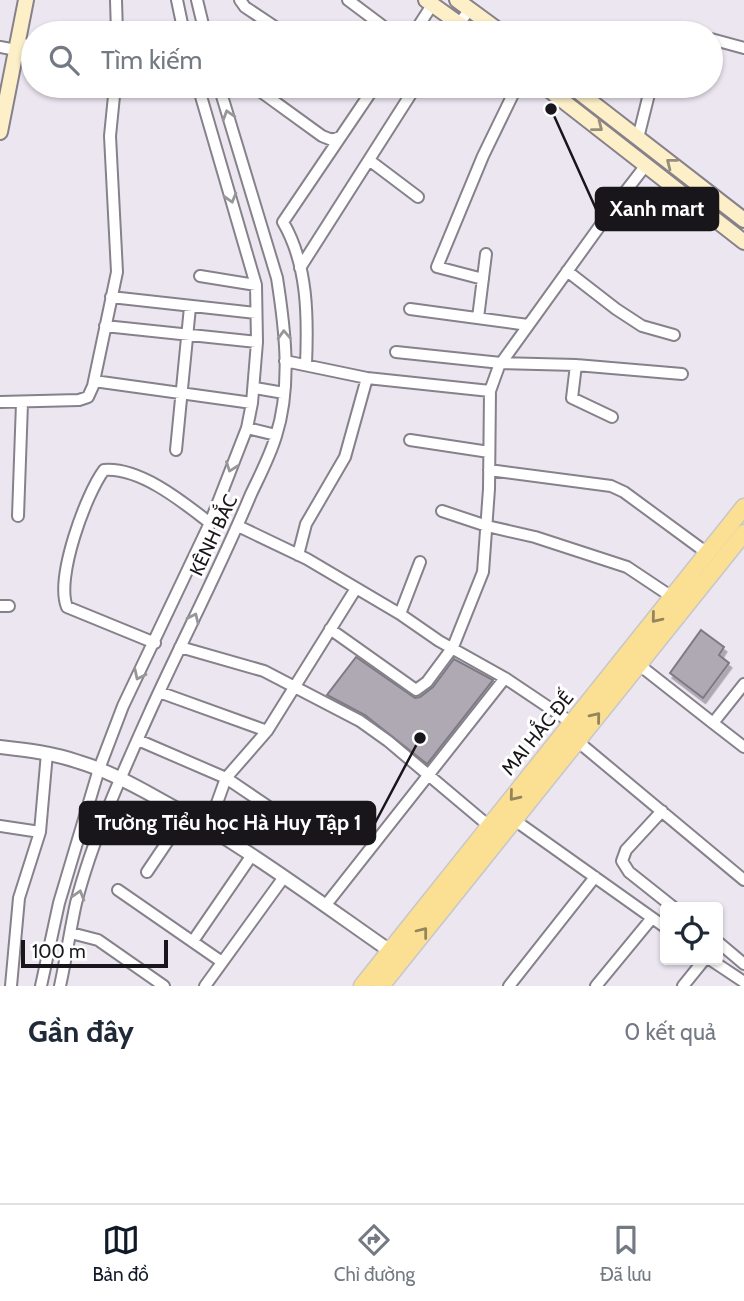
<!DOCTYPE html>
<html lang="vi">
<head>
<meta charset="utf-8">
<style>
  :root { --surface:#fff; --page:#f2f2f3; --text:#1f2937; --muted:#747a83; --line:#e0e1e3; --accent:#111827 }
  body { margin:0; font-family:Cabin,sans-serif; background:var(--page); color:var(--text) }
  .controls { position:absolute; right:21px; bottom:21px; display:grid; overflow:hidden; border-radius:7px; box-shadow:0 2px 5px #0004 }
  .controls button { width:63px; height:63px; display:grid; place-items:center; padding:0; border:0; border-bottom:2px solid var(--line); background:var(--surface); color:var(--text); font:35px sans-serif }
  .scale { position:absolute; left:21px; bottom:18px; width:147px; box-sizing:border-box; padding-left:7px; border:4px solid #18161a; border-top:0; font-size:19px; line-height:24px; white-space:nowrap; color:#18161a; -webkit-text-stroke:5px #fff; paint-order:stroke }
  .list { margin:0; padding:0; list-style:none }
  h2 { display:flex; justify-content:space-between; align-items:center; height:91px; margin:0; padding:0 28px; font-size:30px }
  h2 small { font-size:23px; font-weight:400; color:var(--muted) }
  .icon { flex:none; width:38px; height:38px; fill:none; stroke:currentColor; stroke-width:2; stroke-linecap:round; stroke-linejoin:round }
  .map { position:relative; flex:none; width:744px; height:986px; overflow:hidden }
  .search { position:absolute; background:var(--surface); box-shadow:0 2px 5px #0004; left:21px; right:21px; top:21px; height:77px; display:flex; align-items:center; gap:18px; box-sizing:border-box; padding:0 24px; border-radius:38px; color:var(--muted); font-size:26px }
  .sheet { height:217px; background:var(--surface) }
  nav { display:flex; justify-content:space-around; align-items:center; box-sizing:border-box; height:98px; border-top:2px solid var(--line); background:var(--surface); font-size:19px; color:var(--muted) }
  nav a { display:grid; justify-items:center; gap:4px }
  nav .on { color:var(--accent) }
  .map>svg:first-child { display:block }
  .building { fill:#aea9b3; stroke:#7e7a83; stroke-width:2; filter:url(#shadow) }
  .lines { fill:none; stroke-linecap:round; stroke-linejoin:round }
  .minor-casing { stroke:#86818a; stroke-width:14 }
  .tertiary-casing { stroke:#86818a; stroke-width:16 }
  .secondary-casing { stroke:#86818a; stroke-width:18 }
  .primary-casing { stroke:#c8c7c8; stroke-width:19 }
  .minor { stroke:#fff; stroke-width:10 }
  .tertiary { stroke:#fff; stroke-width:12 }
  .secondary { stroke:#fdf0c9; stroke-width:14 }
  .primary { stroke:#fbe094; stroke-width:16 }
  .oneway { stroke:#979698 }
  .oneway2 { stroke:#968e7a }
  .oneway3 { stroke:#95855d }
  .labels { text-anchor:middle; stroke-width:6; stroke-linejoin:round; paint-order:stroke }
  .street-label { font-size:19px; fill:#18161a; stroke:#fff }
  .leader { fill:none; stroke:#18161a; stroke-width:2.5 }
  .callout-dot { fill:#18161a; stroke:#fff; stroke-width:2.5 }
  .callout { fill:#18161a; stroke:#18161a; stroke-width:2.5 }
  .callout-label { font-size:21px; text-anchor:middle; font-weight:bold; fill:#fff }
</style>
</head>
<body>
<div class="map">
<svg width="744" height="986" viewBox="0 0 744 986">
  <defs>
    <filter id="shadow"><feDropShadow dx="2.5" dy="5" stdDeviation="0" flood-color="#0004"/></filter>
  </defs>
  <rect width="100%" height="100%" fill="#ece6f1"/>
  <path class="building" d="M 701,630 L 724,647 L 719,655 L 729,663 L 703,698 L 670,673 Z
    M 356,657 L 415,698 L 420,697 L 433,687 L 454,659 L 493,680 L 427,764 L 365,715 L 327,695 Z"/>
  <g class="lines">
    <g class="minor-casing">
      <path id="minor" d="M 116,0 L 117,33
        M 177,0 L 184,33
        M 197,0 L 205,33
        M 240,0 L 245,7 L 284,33
        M 348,0 L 392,33
        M 414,33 L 432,5
        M 452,33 L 470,9
        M 671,33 L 685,33
        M 711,39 L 744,48
        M 18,44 L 33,45
        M 0,47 L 16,50
        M 253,86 L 322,136 L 332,140 L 340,137
        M 638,138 L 651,86
        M 369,160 L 418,197
        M 300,268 L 416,86
        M 567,271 L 616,309 L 642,326 L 674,335
        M 200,276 L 256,285
        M 483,279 L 437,267 L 483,156 L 517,86
        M 111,297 L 256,313
        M 410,309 L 528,325
        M 478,318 L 486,254
        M 105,326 L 257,342
        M 396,352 L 501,363 L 576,365 L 682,374
        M 285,361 L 367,378 L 490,391
        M 306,365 C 308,317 308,265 283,222 L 375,86
        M 576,365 L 572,398 L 612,417
        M 94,381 L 252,403
        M 255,388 L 284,393
        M 0,402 L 79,400 L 88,397 L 93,386 L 117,272 L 110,136 L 115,86
        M 247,428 L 276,435
        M 410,440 L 489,452
        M 176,450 L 190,307
        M 489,470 L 611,486 L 624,492 L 707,553
        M 442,511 L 487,526 L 535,537 L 627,567 L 672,597
        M 18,516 L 22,403
        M 238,526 L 307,559 L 400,614 L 439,641 L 505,678 L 572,723
        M 298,555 L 306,524 L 345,457 L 367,378
        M 0,606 L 9,606
        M 400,614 L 420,562
        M 330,629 L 416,690 L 427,682 L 453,647 L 483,572 L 489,489 L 490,391 L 499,366 L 615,205 L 646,165
        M 155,643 L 67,607 C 55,578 86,494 104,470 C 140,467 183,502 210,523
        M 180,647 L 264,671 L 360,721 L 388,741 L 489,826
        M 638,664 L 713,723
        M 744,684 L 713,723 L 744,747
        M 159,692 L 267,731
        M 138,740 L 226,778 L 294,824
        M 576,740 L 744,880
        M 662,811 L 626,850 L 622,861 L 629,872 L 673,907
        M 513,819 L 665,927
        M 0,826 L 40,832
        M 208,828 L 226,778 L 267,731 L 355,590
        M 147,872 L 186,814
        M 118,890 L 222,962
        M 325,906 L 505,678
        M 71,933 L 98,940 L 164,986
        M 193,941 L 252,855
        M 718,942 L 744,964
        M 711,960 L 744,982
        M 11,986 L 19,898 L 40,832 L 47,753
        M 41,986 L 59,903 L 99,769 L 123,706 L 210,523 L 247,428 L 252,403 L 257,342 L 256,285 L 198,86
        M 60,986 C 66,959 70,930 76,903 C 93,837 125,767 153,705 C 185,635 221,566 251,494 C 260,475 270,456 276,436 C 292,386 285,329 277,278 L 219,86
        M 205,986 L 284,877
        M 509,986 L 595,877
        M 596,986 L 652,918
        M 683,986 L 704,960"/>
    </g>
    <g class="tertiary-casing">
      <path id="tertiary" d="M 0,747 C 27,750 53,753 79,762 C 106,770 132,784 157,798 C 239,842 314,898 390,951"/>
    </g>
    <g class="secondary-casing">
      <path id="secondary" d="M 426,0 L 472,33
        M 457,0 L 502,33
        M 544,86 L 744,242
        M 571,86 L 744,220
        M 0,132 L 26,0"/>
    </g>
    <g class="primary-casing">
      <path id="primary" d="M 362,986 L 744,507
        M 381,986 L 744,533"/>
    </g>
    <use href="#minor" class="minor"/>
    <use href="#tertiary" class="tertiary"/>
    <use href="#secondary" class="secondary"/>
    <use href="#primary" class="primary"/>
  </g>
  <defs><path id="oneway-chevron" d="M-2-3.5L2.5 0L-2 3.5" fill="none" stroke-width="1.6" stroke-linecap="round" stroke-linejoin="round" transform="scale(1.75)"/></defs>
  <g class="oneway">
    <use href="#oneway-chevron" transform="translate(228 115) rotate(-107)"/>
    <use href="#oneway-chevron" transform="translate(231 198) rotate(74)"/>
    <use href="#oneway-chevron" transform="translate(284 335) rotate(-93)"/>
    <use href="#oneway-chevron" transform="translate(231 467) rotate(110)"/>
    <use href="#oneway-chevron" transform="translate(194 618) rotate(-65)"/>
    <use href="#oneway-chevron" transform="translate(139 675) rotate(116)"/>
    <use href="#oneway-chevron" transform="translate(79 895) rotate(-73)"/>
  </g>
  <g class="oneway2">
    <use href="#oneway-chevron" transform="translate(598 127) rotate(38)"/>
    <use href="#oneway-chevron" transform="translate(671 163) rotate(-142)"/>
  </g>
  <g class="oneway3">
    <use href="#oneway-chevron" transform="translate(656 618) rotate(129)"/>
    <use href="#oneway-chevron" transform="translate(596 717) rotate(-51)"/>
    <use href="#oneway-chevron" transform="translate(514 796) rotate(129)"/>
    <use href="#oneway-chevron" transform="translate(423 932) rotate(-52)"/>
  </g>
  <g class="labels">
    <g class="street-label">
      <text transform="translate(213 535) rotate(-65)" y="7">KÊNH BẮC</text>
      <text transform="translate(537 733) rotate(-51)" y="7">MAI HẮC ĐẾ</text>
    </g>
  </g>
  <path class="leader" d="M551 109L596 209M420 738L375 823"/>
  <g class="callout-dot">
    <circle cx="551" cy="109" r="7"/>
    <circle cx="420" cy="738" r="7"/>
  </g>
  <g class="callout">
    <rect x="596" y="188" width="122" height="42" rx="7"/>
    <rect x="80" y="802" width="295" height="42" rx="7"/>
  </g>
  <g class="callout-label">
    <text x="657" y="216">Xanh mart</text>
    <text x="228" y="830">Trường Tiểu học Hà Huy Tập 1</text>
  </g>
</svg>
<div class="controls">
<button><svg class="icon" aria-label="locate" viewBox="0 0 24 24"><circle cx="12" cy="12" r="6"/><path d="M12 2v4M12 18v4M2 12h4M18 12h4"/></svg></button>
</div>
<div class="scale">100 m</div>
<div class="search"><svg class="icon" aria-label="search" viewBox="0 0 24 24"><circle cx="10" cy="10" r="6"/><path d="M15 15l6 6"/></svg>Tìm kiếm</div>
</div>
<section class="sheet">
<h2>Gần đây<small>0 kết quả</small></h2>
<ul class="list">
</ul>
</section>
<nav>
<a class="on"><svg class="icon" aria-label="map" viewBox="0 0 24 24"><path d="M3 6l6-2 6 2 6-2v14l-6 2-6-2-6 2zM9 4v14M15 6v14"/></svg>Bản đồ</a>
<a><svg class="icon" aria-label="directions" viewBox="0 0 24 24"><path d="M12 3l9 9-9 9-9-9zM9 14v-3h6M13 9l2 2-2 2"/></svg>Chỉ đường</a>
<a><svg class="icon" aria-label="saved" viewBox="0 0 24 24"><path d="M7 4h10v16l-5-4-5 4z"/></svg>Đã lưu</a>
</nav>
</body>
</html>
